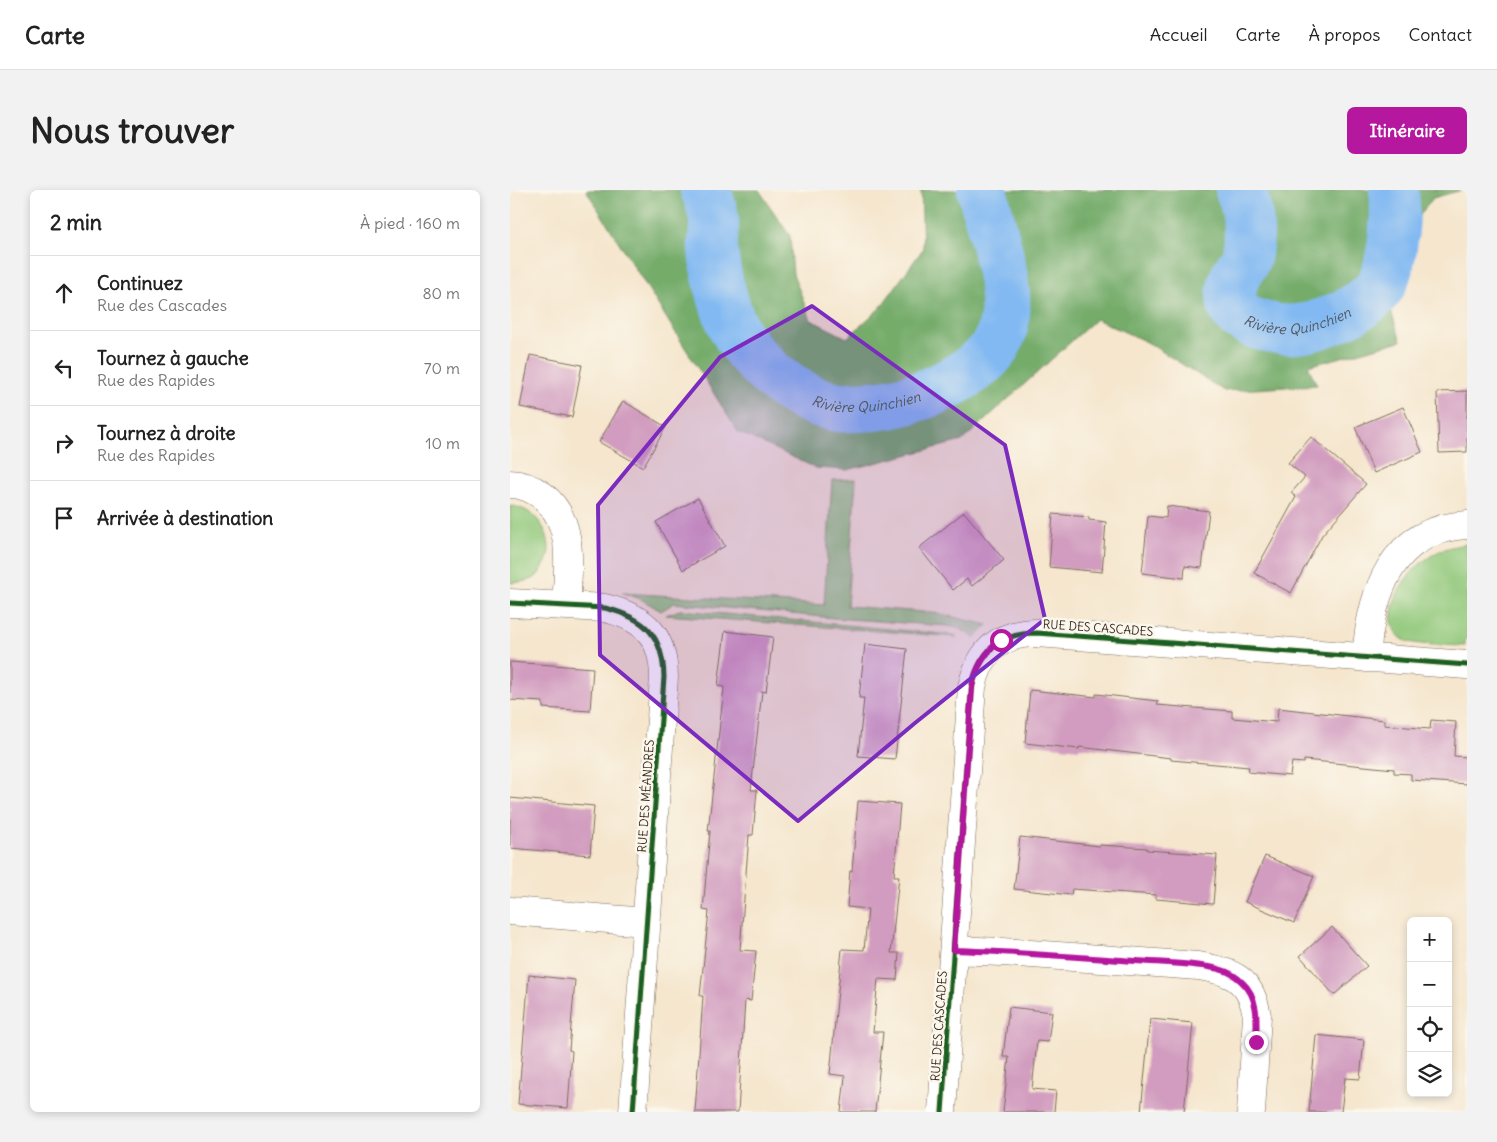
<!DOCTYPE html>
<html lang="fr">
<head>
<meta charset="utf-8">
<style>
  :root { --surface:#fff; --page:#f2f2f2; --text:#222; --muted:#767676; --line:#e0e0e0; --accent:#b5179e }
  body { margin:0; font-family:Delius,sans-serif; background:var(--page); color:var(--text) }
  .controls { position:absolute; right:15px; bottom:15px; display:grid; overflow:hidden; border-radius:8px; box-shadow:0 2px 8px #0003 }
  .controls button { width:45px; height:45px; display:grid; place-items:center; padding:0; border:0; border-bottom:1px solid var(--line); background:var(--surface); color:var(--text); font:25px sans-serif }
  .stop { position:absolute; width:15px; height:15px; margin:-11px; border:4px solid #b5179e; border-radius:50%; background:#fff }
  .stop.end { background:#b5179e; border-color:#fff; box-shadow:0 1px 5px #0008 }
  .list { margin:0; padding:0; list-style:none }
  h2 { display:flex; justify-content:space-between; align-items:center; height:65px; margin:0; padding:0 20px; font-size:21px }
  h2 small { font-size:16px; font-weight:400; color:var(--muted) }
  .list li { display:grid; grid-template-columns:32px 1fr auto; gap:15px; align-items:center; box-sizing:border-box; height:75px; padding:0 20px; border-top:1px solid var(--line) }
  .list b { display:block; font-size:19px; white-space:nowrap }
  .list p { margin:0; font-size:16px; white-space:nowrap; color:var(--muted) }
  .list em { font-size:16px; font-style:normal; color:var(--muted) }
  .icon { flex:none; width:28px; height:28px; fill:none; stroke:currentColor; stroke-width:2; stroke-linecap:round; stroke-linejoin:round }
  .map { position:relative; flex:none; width:957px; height:922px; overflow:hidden; border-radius:8px }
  header { display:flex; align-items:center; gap:30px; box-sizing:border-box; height:70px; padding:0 25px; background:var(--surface); border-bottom:1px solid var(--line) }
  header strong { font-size:24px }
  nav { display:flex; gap:28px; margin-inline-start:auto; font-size:18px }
  .intro { display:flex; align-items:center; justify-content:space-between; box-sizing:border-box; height:120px; padding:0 30px }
  h1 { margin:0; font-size:35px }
  .button { padding:12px 22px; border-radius:8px; background:var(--accent); color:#fff; font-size:18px; font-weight:700 }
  main { display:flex; gap:30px; padding:0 30px }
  aside { flex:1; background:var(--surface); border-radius:8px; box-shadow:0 2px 8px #0003 }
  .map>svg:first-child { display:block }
  .green { fill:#91c87a; stroke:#66794c }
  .forest { fill:#74ac6a; stroke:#586b44 }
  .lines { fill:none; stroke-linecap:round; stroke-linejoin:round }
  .river { stroke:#82b9f2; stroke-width:50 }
  .building { fill:#d19cbf }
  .street-casing { stroke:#7c6c5b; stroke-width:29 }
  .street { stroke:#fff; stroke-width:28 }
  .cycleway-casing { stroke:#fbf7ec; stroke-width:8 }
  .cycleway { stroke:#1b5e20; stroke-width:5 }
  .route { stroke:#b5179e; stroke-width:6 }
  .marked { fill:#7b2cbf; fill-opacity:0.2; stroke:#7b2cbf; stroke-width:4; stroke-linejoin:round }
  .labels { text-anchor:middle; stroke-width:5; stroke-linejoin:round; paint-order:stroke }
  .street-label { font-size:12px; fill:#3b2a1e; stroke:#fbf7ec }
  .water-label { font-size:14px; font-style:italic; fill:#50555e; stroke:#fbf7ec }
</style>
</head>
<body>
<header>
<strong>Carte</strong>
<nav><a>Accueil</a><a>Carte</a><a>À propos</a><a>Contact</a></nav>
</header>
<div class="intro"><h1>Nous trouver</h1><a class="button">Itinéraire</a></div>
<main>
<aside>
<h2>2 min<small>À pied · 160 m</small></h2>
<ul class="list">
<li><svg class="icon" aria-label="ahead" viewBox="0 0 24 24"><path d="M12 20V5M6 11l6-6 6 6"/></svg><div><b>Continuez</b><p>Rue des Cascades</p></div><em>80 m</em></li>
<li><svg class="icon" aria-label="left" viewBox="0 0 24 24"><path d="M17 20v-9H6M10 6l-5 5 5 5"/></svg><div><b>Tournez à gauche</b><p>Rue des Rapides</p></div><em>70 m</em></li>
<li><svg class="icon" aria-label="right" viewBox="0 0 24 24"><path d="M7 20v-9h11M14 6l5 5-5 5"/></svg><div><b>Tournez à droite</b><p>Rue des Rapides</p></div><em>10 m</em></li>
<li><svg class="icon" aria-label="arrive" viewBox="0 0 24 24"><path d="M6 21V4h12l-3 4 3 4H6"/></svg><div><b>Arrivée à destination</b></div></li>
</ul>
</aside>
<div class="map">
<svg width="957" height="922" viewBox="0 0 957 922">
  <rect width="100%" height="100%" fill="#fbf7ec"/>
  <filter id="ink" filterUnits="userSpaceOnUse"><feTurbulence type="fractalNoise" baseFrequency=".02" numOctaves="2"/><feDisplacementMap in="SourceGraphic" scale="10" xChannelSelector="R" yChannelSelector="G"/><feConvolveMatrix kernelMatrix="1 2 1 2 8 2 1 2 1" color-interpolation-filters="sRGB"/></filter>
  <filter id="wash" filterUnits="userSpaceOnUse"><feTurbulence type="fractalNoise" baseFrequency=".0096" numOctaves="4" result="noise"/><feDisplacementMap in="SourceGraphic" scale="20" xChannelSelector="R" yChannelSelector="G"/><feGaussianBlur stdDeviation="1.12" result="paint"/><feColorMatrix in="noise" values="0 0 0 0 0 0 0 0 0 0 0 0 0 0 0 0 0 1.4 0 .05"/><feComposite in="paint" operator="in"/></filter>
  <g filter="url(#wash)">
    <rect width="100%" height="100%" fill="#f5e6cd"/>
    <path class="green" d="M 346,289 L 337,416 L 426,423 L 478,435 L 465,448 L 449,438 L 437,436 L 324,428 L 164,413 L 151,421 L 131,409 L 113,403 L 314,415 L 322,290 Z
      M 0,316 C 28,317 50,353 33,377 C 31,381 28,386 23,389 C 16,392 8,392 0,393 Z
      M 957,354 L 957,449 L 955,449 L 955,456 C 941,455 906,456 894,450 C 872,437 884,405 896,389 C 903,380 911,372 921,366 C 933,358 944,356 957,354 Z
      M 170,420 L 445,445 L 447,447 L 156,425 Z"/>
    <path class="forest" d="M 76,0 L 249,0 L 280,46 L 283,84 L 301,130 L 337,148 L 370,118 L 413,59 L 411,0 L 952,0 L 923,8 L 893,47 L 872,94 L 891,151 L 798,176 L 807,195 L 714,201 L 637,152 L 586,129 L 452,251 L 337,280 L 306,278 L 228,242 Z"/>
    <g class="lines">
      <g class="river">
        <path id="s1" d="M 195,0 L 197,3 C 199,11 203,20 204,29 C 205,39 202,49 203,59 C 205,84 216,128 230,149 C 251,181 285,208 323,216 C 329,218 336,217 342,217 C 389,218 442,199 477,167 C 484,160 489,150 492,141 C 504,103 481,38 472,0"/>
        <path id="s2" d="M 730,0 C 739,20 741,42 737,63 C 736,72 729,79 725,87 C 721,97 718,114 727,123 C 740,136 770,141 787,139 C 813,136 860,117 872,93 C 883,72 887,24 884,0"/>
      </g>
    </g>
    <g id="blocks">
      <path class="building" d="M 20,165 L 72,175 L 62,227 L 10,217 Z
        M 957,201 L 957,262 L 929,263 L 927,202 Z
        M 113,211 L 156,237 L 133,277 L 89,252 Z
        M 893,217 L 912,262 L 864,283 L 845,237 Z
        M 801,247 L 856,294 L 812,345 L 781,403 L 744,383 L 786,307 L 781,303 L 795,287 L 778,273 Z
        M 188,308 L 215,356 L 173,380 L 146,332 Z
        M 657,316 L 699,321 L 692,378 L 675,376 L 674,388 L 632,383 L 638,326 L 656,328 Z
        M 454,322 L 494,370 L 462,396 L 457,389 L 443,400 L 409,358 Z
        M 543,324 L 579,327 L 579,330 L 596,332 L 592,382 L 539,377 Z
        M 215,441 L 263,447 L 256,502 L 252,501 L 241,600 L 247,600 L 243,645 L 239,645 L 230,760 L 246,761 L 241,811 L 235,810 L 228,922 L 185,922 L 193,806 L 190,806 L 199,721 L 193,720 L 200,641 L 198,641 L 214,497 L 208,496 Z
        M 355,454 L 397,459 L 385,569 L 348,566 L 354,508 L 349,508 Z
        M 0,472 L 83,478 L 80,521 L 33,518 L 33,512 L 0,510 Z
        M 520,500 L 586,507 L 586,504 L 648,511 L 647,515 L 722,521 L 722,528 L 767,532 L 768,518 L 874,530 L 874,535 L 920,539 L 921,530 L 946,532 L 944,566 L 957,567 L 957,594 L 901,590 L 901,584 L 884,583 L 884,579 L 794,570 L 794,573 L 782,572 L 780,586 L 738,582 L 739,577 L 661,570 L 661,568 L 569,557 L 569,559 L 515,553 Z
        M 0,608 L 84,616 L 80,665 L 0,658 Z
        M 348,611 L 390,614 L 384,686 L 389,686 L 381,763 L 389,763 L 387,790 L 368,789 L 363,842 L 373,842 L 365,922 L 331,922 L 335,886 L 320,884 L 332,759 L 354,760 L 358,719 L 337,717 L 340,681 L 342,682 Z
        M 510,647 L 590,656 L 590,655 L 637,658 L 637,660 L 707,665 L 703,714 L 646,709 L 646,705 L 562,699 L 561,705 L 504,699 Z
        M 755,666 L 804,686 L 784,733 L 735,712 Z
        M 822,737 L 857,776 L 824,805 L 790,766 Z
        M 19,785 L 65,790 L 59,860 L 62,861 L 58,918 L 8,914 Z
        M 499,817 L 542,822 L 538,852 L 527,851 L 522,899 L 546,901 L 544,922 L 493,922 L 499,867 L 493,867 Z
        M 640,829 L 683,833 L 674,922 L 631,922 Z
        M 806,845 L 854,850 L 850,889 L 835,888 L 831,922 L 799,922 Z"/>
    </g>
  </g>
  <g filter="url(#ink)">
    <use href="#blocks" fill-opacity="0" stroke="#7c6c5b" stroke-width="1"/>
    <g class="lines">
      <g class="street-casing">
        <path id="street" d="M 0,294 C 12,294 23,299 33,306 C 66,333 58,379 56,416
          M 0,413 L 95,418 C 135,428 153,445 154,487 L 123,922
          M 856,468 C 861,403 881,339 957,335
          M 0,721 L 136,732
          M 444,760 L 492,762 L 688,776 C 722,781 741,789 747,826 L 741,922
          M 432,922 L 462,497 C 470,461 490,443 527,443 L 957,475"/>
      </g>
      <use href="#street" class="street"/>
      <g class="cycleway-casing">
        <path id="cycleway" d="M 0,413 L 95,418 C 135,428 153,445 154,487 L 123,922
          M 432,922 L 462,497 C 470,461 490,443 527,443 L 957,475"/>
      </g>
      <use href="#cycleway" class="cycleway"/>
    </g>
  </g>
  <g class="lines" filter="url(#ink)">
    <path class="route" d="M 491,450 C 475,462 466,477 462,497 L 444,760 C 505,762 565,767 626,771 C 650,773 689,773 712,780 C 719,782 727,787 732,792 C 749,807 747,831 746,852"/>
  </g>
  <path class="marked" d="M 302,116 L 495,255 L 535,429 L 405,533 L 288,631 L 90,465 L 88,315 L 210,167 Z"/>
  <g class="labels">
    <g class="street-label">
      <text transform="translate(588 438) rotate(4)" y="4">RUE DES CASCADES</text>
      <text transform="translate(136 606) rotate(-86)" y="4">RUE DES MÉANDRES</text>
      <text transform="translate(429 836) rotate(-86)" y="4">RUE DES CASCADES</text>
    </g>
    <g class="water-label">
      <text dy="5" stroke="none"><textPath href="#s2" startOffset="194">Rivière Quinchien</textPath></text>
      <text dy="5" stroke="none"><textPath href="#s1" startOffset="306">Rivière Quinchien</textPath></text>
    </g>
  </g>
</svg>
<div class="controls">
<button>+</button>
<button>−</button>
<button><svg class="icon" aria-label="locate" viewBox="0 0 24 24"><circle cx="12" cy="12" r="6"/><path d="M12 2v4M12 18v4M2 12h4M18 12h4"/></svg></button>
<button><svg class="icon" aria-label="layers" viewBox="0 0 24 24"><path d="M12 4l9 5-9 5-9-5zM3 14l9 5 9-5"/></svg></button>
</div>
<div class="stop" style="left:491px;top:450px"></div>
<div class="stop end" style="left:746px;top:852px"></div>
</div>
</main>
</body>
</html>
